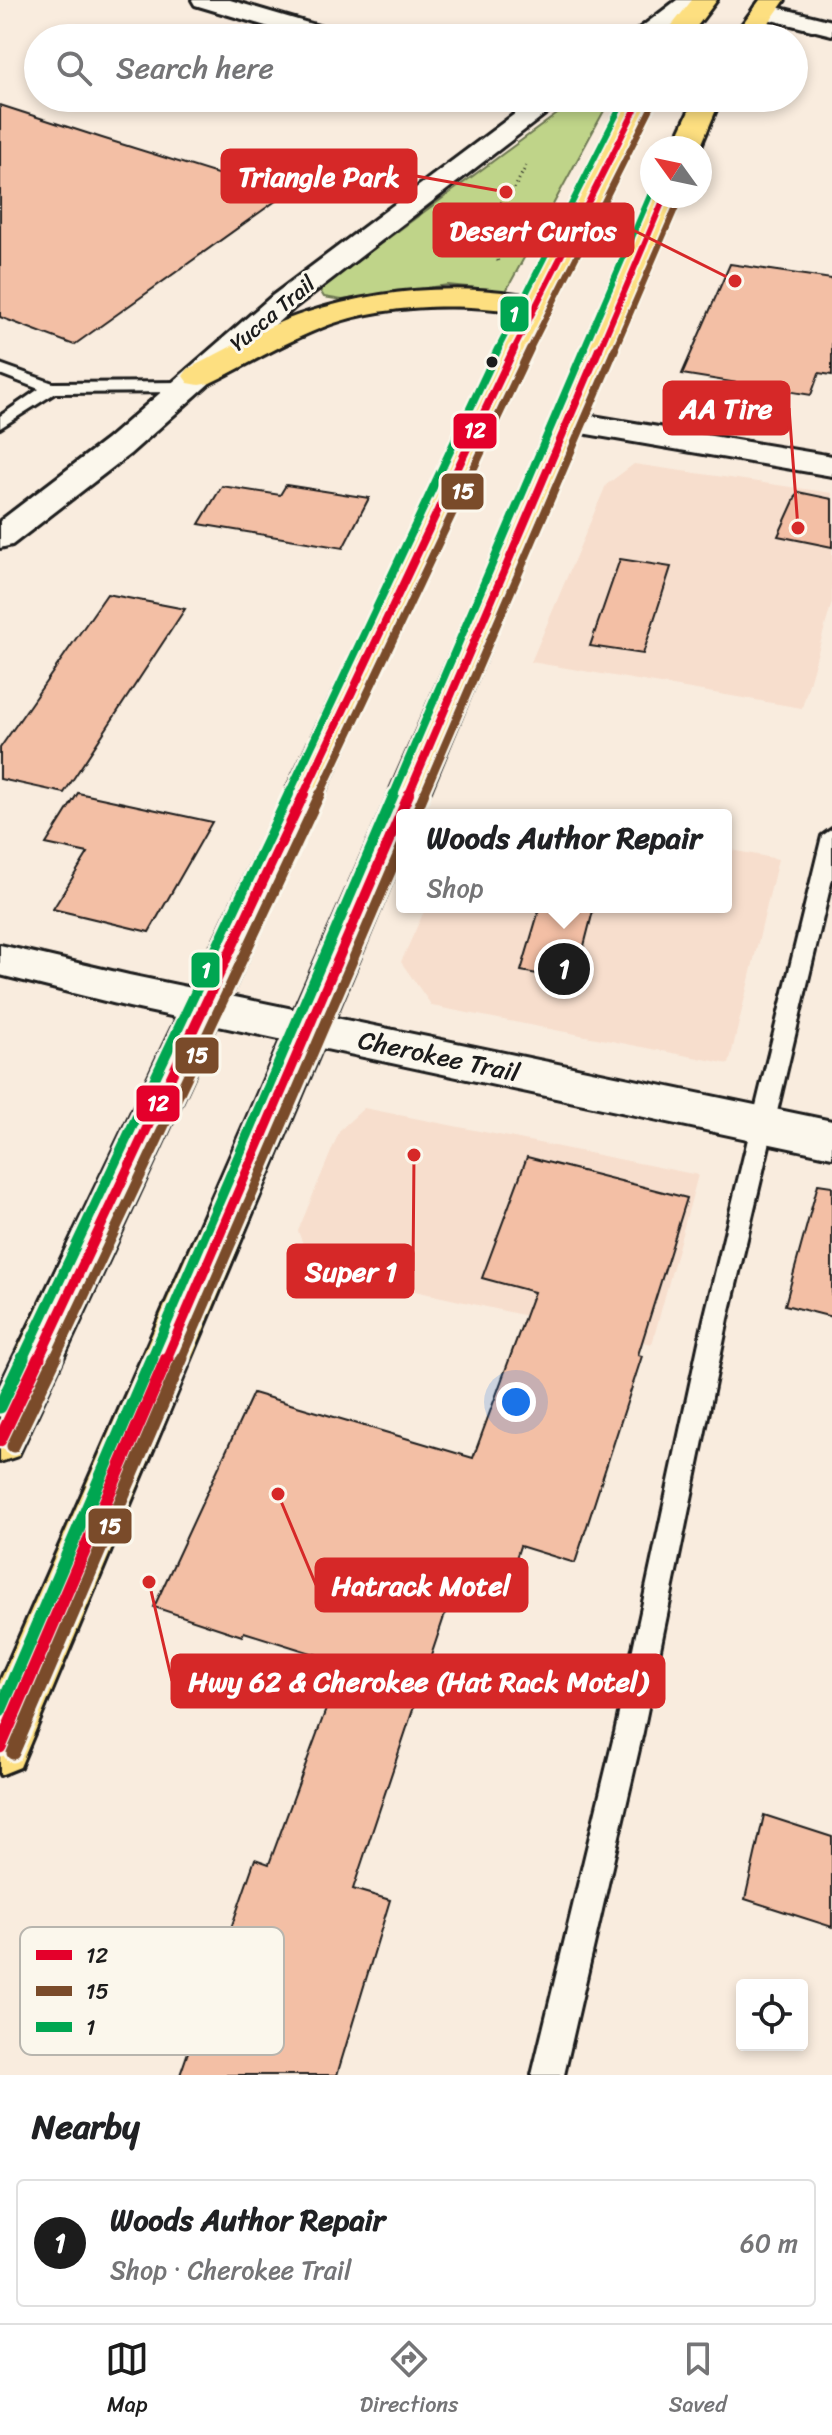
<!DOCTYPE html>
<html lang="en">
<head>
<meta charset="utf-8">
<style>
  :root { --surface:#fff; --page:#f6f6f6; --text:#202124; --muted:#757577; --line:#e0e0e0; --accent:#1c1c1c }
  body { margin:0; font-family:Sriracha,sans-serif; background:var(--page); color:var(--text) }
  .controls { position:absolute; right:24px; bottom:24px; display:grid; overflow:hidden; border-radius:8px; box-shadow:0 4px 12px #0003 }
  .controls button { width:72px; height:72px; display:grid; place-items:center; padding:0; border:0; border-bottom:2px solid var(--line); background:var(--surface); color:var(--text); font:40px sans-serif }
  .compass { position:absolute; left:640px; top:136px; width:72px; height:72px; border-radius:50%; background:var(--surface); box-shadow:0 4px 12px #0003; rotate:303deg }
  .you { position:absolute; left:516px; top:1402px; width:28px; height:28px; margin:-20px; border:6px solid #fff; border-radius:50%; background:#1a73e8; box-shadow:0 0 0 12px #1a73e833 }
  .badge { display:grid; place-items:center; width:52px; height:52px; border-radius:50%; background:var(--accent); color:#fff; font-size:26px; font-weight:700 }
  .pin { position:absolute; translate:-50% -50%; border:4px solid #fff; box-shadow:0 2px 8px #0006 }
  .popup { position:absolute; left:396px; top:809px; width:336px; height:104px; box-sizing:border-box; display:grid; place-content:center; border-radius:8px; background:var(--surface); filter:drop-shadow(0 2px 6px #0005); font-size:26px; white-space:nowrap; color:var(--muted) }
  .popup b { font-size:30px; color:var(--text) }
  .popup::after { content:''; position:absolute; left:50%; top:100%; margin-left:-16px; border:16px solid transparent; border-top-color:var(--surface) }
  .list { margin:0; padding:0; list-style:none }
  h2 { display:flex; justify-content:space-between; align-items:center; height:104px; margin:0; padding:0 32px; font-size:34px }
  h2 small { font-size:26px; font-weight:400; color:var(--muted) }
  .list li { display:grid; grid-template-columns:52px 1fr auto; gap:24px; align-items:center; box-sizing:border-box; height:128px; margin:0 16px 16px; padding:0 16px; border:2px solid var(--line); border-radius:8px }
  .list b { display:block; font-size:30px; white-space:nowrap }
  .list p { margin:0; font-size:26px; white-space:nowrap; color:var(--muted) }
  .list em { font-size:26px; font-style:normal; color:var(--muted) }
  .icon { flex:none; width:44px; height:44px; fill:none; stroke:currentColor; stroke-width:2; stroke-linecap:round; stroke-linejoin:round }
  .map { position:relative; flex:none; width:832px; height:2075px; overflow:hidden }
  .search { position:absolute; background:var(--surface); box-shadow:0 4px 12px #0003; left:24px; right:24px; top:24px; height:88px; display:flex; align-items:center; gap:20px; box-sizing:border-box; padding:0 28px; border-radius:44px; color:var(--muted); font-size:30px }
  .sheet { height:248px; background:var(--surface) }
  nav { display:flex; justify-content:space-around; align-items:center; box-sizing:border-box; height:112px; border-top:2px solid var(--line); background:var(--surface); font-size:22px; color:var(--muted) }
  nav a { display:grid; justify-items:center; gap:4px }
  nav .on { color:var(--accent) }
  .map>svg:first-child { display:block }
  .built { fill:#f7decd }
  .green { fill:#bfd489; stroke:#6e7852; stroke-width:2 }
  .building { fill:#f3bfa5; stroke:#1c1c1c; stroke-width:2 }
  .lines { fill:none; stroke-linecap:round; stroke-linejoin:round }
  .lane-casing { stroke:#1c1c1c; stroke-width:6 }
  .street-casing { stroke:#1c1c1c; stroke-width:6 }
  .secondary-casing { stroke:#1c1c1c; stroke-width:6 }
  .primary-casing { stroke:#1c1c1c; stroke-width:6 }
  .path { stroke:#1c1c1c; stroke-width:3; stroke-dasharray:1 4; stroke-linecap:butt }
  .lane { fill:#fbf7ec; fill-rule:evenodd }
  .street { fill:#fbf7ec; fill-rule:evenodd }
  .secondary { fill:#fbf7ec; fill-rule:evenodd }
  .primary { fill:#fddf80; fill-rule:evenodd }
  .bus-1-far3-casing { stroke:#fbf7ec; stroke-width:10 }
  .bus-1-far2-casing { stroke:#fbf7ec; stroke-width:13 }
  .bus-1-far1-casing { stroke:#fbf7ec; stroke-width:16 }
  .bus-1-casing { stroke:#fbf7ec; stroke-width:19 }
  .bus-2-far3-casing { stroke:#fbf7ec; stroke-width:10 }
  .bus-2-far2-casing { stroke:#fbf7ec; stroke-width:13 }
  .bus-2-far1-casing { stroke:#fbf7ec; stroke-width:16 }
  .bus-2-casing { stroke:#fbf7ec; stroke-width:19 }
  .bus-3-far3-casing { stroke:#fbf7ec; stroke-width:10 }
  .bus-3-far2-casing { stroke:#fbf7ec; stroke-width:13 }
  .bus-3-far1-casing { stroke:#fbf7ec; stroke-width:16 }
  .bus-3-casing { stroke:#fbf7ec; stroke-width:19 }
  .bus-1-far3 { stroke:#e4002b; stroke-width:6 }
  .bus-1-far2 { stroke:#e4002b; stroke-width:8 }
  .bus-1-far1 { stroke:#e4002b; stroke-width:10 }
  .bus-1 { stroke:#e4002b; stroke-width:13 }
  .bus-2-far3 { stroke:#7a4b2a; stroke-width:6 }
  .bus-2-far2 { stroke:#7a4b2a; stroke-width:8 }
  .bus-2-far1 { stroke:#7a4b2a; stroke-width:10 }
  .bus-2 { stroke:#7a4b2a; stroke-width:13 }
  .bus-3-far3 { stroke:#00a651; stroke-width:6 }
  .bus-3-far2 { stroke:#00a651; stroke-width:8 }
  .bus-3-far1 { stroke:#00a651; stroke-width:10 }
  .bus-3 { stroke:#00a651; stroke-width:13 }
  .bus-dot { fill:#1c1c1c; stroke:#fbf7ec; stroke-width:3 }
  .labels { text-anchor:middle; stroke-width:6; stroke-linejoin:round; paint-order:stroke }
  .far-street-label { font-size:22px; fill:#1c1c1c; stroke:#fbf7ec }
  .street-label { font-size:26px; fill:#1c1c1c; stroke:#fbf7ec }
  .key { fill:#fbf7ec; stroke:#b8b5ae; stroke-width:2 }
  .key-label { font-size:22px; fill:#1c1c1c }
  .leader { fill:none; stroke:#d62828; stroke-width:3 }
  .callout-dot { fill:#d62828; stroke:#fbf7ec; stroke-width:3 }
  .callout { fill:#d62828; stroke:#d62828; stroke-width:3 }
  .callout-label { font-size:28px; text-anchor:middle; font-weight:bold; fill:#fff }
  .line-badge { stroke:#fbf7ec; stroke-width:3 }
  .badge-label { font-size:22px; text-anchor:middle; font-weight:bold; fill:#fff }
</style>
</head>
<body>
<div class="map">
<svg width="832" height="2075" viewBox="0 0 832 2075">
  <rect width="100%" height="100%" fill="#f9ecde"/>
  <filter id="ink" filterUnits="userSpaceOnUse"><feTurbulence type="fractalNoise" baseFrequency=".0125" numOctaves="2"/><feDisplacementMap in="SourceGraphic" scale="16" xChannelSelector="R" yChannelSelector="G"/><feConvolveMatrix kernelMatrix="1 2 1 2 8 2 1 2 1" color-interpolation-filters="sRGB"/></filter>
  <g filter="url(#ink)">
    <path class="built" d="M 634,464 L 832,493 L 832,602 L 802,708 L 531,662 L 606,485 Z
      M 726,849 L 778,859 L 729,1064 L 432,1006 L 401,962 L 426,907 L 726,907 Z
      M 364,1108 L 698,1175 L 652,1344 L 312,1268 L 298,1231 L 340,1130 Z"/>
    <path class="green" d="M 579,98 L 611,98 L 506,291 L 448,285 L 342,300 L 324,297 L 319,289 Z"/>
    <path class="building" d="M 0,105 L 102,138 L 284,195 L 74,345 L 0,317 Z
      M 730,264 L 832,279 L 832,375 L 819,373 L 811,395 L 682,374 Z
      M 286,485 L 369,498 L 343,548 L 199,524 L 222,486 L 280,495 Z
      M 798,492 L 832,499 L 832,547 L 778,536 Z
      M 620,559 L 671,567 L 643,654 L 590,646 Z
      M 107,594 L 185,609 L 64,793 L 0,779 L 0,748 Z
      M 78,793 L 212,822 L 149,932 L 53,909 L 88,853 L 46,844 Z
      M 540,907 L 594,907 L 575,981 L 521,971 Z
      M 527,1157 L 687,1198 L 638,1355 L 642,1356 L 575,1563 L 520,1546 L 502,1602 L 454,1587 L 353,1889 L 390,1900 L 337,2075 L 180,2075 L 255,1859 L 269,1864 L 343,1663 L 244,1632 L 242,1636 L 154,1607 L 253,1393 L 473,1458 L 534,1292 L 482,1278 Z
      M 818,1184 L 832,1186 L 832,1317 L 785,1305 Z
      M 764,1815 L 832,1837 L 832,1927 L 745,1899 Z"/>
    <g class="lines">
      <g class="lane-casing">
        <path id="lane" d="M 0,364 L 53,383 L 186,382 L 194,387 L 186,392 L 55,393 L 0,428 L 0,416 L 39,389 L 0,374 Z
          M 832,829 L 832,879 L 728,1319 L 643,1732 L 564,2075 L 532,2075 L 615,1732 L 704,1319 L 822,836 Z"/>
      </g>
      <g class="street-casing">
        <path id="street" d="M 192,0 L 230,0 L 342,33 L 346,38 L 306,38 L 195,5 Z
          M 677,0 L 705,0 L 656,38 L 627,38 Z
          M 536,98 L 566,98 L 294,308 L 130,454 L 12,545 L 0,548 L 0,521 L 106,440 L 272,296 Z
          M 569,412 L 832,456 L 832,476 L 558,429 L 553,422 L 558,415 Z
          M 0,945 L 129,975 L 832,1121 L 832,1157 L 129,1007 L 0,975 Z"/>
      </g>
      <g class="secondary-casing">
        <path id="secondary" d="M 764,4 L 832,21 L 832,35 L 755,16 L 752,11 L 755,6 Z"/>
      </g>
      <g class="primary-casing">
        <path id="primary" d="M 692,0 L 717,0 L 688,38 L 662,38 Z
          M 760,0 L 785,0 L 758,38 L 732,38 Z
          M 628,98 L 654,98 L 557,289 L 18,1456 L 0,1462 L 0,1386 L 516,312 C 457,302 377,305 321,328 C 283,343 247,365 210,383 L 199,385 L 188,383 L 183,376 L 188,369 C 225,351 266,325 305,313 C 378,290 449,283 524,295 Z
          M 695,98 L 721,98 L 700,148 L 672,148 Z
          M 652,194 L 679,196 L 420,815 L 402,815 L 402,857 L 20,1767 L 0,1775 L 0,1681 Z"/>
      </g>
      <path class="path" d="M 498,261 L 479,225 L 480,215 L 510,197 L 526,166"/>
      <use href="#lane" class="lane"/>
      <use href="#street" class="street"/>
      <use href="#secondary" class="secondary"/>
      <use href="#primary" class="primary"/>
      <g class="bus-1-far3-casing">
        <path id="bus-1-far3" d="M 513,351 L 641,98
          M 599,351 L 665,196"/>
      </g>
      <g class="bus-1-far2-casing">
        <path id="bus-1-far2" d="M 303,796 L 514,349
          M 408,796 L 599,349"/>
      </g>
      <g class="bus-1-far1-casing">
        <path id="bus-1-far1" d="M 38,1360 L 304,794
          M 166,1360 L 409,794"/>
      </g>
      <g class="bus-1-casing">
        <path id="bus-1" d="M 0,1440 L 39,1358
          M 0,1747 L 167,1358"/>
      </g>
      <g class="bus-2-far3-casing">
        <path id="bus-2-far3" d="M 529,351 L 653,104
          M 614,351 L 678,202"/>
      </g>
      <g class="bus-2-far2-casing">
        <path id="bus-2-far2" d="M 319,796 L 530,349
          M 423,796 L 615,349"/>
      </g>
      <g class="bus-2-far1-casing">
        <path id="bus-2-far1" d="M 415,815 L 424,794
          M 54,1360 L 320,794
          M 181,1360 L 402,845"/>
      </g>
      <g class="bus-2-casing">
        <path id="bus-2" d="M 13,1446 L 55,1358
          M 13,1753 L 182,1358"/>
      </g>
      <g class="bus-3-far3-casing">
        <path id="bus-3-far3" d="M 497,351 L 625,98
          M 583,351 L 652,191"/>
      </g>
      <g class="bus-3-far2-casing">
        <path id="bus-3-far2" d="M 288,796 L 498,349
          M 393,796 L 584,349"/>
      </g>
      <g class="bus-3-far1-casing">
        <path id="bus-3-far1" d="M 22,1360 L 289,794
          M 151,1360 L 394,794"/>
      </g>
      <g class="bus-3-casing">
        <path id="bus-3" d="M 0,1407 L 23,1358
          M 0,1711 L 152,1358"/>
      </g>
      <use href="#bus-1-far3" class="bus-1-far3"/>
      <use href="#bus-1-far2" class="bus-1-far2"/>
      <use href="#bus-1-far1" class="bus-1-far1"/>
      <use href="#bus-1" class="bus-1"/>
      <use href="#bus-2-far3" class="bus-2-far3"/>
      <use href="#bus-2-far2" class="bus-2-far2"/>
      <use href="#bus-2-far1" class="bus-2-far1"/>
      <use href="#bus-2" class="bus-2"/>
      <use href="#bus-3-far3" class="bus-3-far3"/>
      <use href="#bus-3-far2" class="bus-3-far2"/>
      <use href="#bus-3-far1" class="bus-3-far1"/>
      <use href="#bus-3" class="bus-3"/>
    </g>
  </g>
  <circle class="bus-dot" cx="492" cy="362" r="7"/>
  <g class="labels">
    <g class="far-street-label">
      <text transform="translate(272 313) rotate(-40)" y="8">Yucca Trail</text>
    </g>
    <g class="street-label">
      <text transform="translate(439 1056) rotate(12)" y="9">Cherokee Trail</text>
    </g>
  </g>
  <rect x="20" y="1927" width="264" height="128" rx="12" class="key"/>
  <rect x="36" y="1950" width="36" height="10" fill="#e4002b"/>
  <rect x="36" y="1986" width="36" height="10" fill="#7a4b2a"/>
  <rect x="36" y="2022" width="36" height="10" fill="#00a651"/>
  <g class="key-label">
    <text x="86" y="1963">12</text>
    <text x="86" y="1999">15</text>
    <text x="86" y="2035">1</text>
  </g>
  <path class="leader" d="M506 192L416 176M735 281L633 230M798 528L789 408M414 1155L413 1271M278 1494L316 1585M149 1582L172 1681"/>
  <g class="callout-dot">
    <circle cx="506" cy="192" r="8"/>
    <circle cx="735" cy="281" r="8"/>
    <circle cx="798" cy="528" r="8"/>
    <circle cx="414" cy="1155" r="8"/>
    <circle cx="278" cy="1494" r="8"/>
    <circle cx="149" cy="1582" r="8"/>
  </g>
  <g class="callout">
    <rect x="222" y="150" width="194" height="52" rx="8"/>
    <rect x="434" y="204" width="199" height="52" rx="8"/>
    <rect x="664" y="382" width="125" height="52" rx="8"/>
    <rect x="288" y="1245" width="125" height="52" rx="8"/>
    <rect x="316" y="1559" width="211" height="52" rx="8"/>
    <rect x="172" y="1655" width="492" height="52" rx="8"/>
  </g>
  <g class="callout-label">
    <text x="319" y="186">Triangle Park</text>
    <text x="533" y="240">Desert Curios</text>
    <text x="726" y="418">AA Tire</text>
    <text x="351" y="1281">Super 1</text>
    <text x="421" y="1595">Hatrack Motel</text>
    <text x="418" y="1691">Hwy 62 &amp; Cherokee (Hat Rack Motel)</text>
  </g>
  <g class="line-badge">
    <rect x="499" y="295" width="31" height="38" rx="8" fill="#00a651"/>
    <rect x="452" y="412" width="46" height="38" rx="8" fill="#e4002b"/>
    <rect x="440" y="472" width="45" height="39" rx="8" fill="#7a4b2a"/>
    <rect x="190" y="951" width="31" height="38" rx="8" fill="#00a651"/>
    <rect x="174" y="1036" width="46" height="39" rx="8" fill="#7a4b2a"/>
    <rect x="135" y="1084" width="46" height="39" rx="8" fill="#e4002b"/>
    <rect x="87" y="1507" width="46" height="38" rx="8" fill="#7a4b2a"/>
  </g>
  <g class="badge-label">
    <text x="514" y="322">1</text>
    <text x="475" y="438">12</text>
    <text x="463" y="499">15</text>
    <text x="206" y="978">1</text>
    <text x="197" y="1063">15</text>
    <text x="158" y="1111">12</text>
    <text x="110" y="1534">15</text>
  </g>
</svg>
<div class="controls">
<button><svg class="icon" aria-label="locate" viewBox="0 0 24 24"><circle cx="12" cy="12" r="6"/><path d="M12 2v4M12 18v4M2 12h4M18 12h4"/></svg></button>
</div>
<svg class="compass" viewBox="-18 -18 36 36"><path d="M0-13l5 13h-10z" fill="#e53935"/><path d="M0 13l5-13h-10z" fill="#757577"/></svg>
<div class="you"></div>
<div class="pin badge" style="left:564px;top:969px">1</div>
<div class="popup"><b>Woods Author Repair</b>Shop</div>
<div class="search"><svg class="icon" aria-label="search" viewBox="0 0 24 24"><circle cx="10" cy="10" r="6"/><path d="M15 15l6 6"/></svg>Search here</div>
</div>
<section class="sheet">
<h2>Nearby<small></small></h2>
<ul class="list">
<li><span class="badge">1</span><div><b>Woods Author Repair</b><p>Shop · Cherokee Trail</p></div><em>60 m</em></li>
</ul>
</section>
<nav>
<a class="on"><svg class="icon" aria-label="map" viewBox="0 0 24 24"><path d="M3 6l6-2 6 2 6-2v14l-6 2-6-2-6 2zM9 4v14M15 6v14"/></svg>Map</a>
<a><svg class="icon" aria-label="directions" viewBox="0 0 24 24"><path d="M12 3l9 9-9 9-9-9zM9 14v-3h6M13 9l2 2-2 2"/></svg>Directions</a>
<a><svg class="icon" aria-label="saved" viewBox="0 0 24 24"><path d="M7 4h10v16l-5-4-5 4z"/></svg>Saved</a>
</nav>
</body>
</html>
